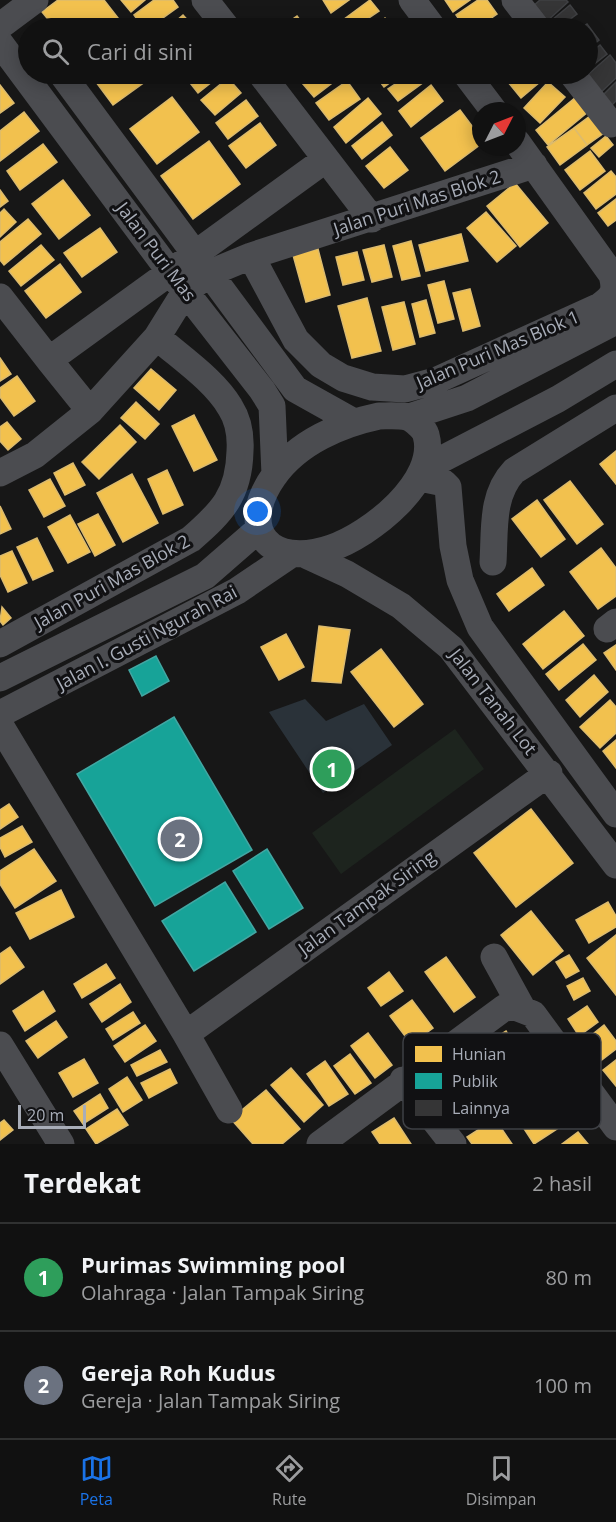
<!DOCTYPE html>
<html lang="id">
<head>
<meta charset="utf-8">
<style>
  :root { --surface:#111; --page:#1a1a1a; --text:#f1f3f6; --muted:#9c9d9f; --line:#303131; --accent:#1a73e8 }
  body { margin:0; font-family:"Open Sans",sans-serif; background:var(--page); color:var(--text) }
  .compass { position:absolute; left:472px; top:102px; width:54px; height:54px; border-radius:50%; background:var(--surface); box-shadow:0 3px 15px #0003; rotate:48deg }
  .scale { position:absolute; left:18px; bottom:15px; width:68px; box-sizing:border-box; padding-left:6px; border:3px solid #a8adb8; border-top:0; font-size:16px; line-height:21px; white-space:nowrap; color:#a8adb8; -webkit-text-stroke:4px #111113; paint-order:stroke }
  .you { position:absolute; left:258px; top:512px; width:21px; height:21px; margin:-15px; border:4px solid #fff; border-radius:50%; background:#1a73e8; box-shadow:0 0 0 9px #1a73e833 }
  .badge { display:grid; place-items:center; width:39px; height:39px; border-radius:50%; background:var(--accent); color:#fff; font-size:20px; font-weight:700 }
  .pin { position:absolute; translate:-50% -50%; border:3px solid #fff; box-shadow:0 2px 6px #0006 }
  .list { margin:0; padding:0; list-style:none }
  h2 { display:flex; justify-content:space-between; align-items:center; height:78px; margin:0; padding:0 24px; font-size:26px }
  h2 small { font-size:20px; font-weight:400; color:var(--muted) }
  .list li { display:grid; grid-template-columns:39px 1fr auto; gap:18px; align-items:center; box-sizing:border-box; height:108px; padding:0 24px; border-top:2px solid var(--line) }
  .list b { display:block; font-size:22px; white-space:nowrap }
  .list p { margin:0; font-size:20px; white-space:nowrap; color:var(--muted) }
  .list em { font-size:20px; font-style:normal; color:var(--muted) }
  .icon { flex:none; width:33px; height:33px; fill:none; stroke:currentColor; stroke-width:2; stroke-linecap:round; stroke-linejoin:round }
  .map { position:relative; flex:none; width:616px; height:1144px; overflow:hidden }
  .search { position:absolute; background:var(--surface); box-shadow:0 3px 15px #0003; left:18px; right:18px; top:18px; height:66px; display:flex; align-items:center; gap:15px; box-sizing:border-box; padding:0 21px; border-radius:33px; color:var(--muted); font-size:22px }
  .sheet { height:294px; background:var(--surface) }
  nav { display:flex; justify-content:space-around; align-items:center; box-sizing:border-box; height:84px; border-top:2px solid var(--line); background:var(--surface); font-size:16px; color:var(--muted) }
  nav a { display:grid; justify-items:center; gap:3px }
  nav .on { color:var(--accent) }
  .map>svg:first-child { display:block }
  .green { fill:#1d241e }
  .water { fill:#2a3239 }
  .homes { fill:#f2c14e; stroke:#dcbb6e; stroke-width:1.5 }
  .public { fill:#17a398; stroke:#42a6a2; stroke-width:1.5 }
  .building { fill:#353536; stroke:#3f4043; stroke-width:1.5 }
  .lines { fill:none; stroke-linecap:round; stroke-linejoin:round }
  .street { stroke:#4b4c50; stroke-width:27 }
  .labels { text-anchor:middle; stroke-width:6; stroke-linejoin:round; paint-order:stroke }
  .street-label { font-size:18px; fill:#a8adb8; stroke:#111113 }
  .key { fill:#111113; stroke:#3e4045; stroke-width:1.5 }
  .key-label { font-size:16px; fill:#a8adb8 }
</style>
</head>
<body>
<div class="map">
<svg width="616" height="1144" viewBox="0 0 616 1144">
  <rect width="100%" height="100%" fill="#171717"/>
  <path class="green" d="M 455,729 L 484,769 L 341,874 L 312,833 Z"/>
  <path class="water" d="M 305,699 L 326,721 L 364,704 L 392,745 L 323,793 L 269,712 Z"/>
  <path class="homes" d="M 58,0 L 104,0 L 122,23 L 115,28 L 55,28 L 42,12 Z
    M 121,0 L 145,0 L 131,12 Z
    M 154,0 L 173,0 L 178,7 L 149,28 L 143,28 L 134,15 Z
    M 323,0 L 349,0 L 331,13 Z
    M 370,0 L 379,11 L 354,28 L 339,28 L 336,25 Z
    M 445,0 L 470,0 L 453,12 Z
    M 478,0 L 487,0 L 497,14 L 477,28 L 465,28 L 456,15 Z
    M 183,15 L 194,27 L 168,28 Z
    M 297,16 L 306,28 L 280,28 Z
    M 385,18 L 393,28 L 371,28 Z
    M 501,19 L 508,28 L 488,28 Z
    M 90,74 L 156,74 L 113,105 Z
    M 193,74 L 222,74 L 198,93 L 187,79 Z
    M 316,74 L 344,74 L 314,97 L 303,84 Z
    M 374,74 L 402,74 L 384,87 Z
    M 410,74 L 424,74 L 428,79 L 398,101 L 388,89 Z
    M 518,74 L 544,74 L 547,76 L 521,98 L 508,82 Z
    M 228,78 L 241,93 L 215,115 L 201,100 Z
    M 347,81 L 360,99 L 329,120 L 316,103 Z
    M 548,82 L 565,97 L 540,123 L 524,108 Z
    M 0,85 L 14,103 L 0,113 Z
    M 431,85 L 443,101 L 411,127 L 399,111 Z
    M 582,92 L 594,107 L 548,145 L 536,130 Z
    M 172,97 L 199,132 L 157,164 L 130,129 Z
    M 368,98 L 381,114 L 346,143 L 334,127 Z
    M 246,100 L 258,116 L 228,139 L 216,123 Z
    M 460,110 L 481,138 L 481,144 L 445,171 L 421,138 Z
    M 598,110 L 611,128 L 587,145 L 574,128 Z
    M 24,112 L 39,131 L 0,161 L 0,131 Z
    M 382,122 L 392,135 L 362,159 L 352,146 Z
    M 260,123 L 276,145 L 246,168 L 229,146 Z
    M 574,128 L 587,145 L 560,165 L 547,147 Z
    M 606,136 L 613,145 L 599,157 L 591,148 Z
    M 209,141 L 240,184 L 193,219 L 161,176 Z
    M 43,144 L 57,162 L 20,190 L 7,171 Z
    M 390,147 L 408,170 L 384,188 L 366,166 Z
    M 590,151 L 605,171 L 580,190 L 565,170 Z
    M 611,171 L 616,177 L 616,194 L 596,209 L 584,193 Z
    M 63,180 L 90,215 L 59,239 L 32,204 Z
    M 515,183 L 548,223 L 520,247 L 487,206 Z
    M 0,190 L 8,201 L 0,207 Z
    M 616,199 L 616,220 L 608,226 L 598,213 Z
    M 4,209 L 16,222 L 0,237 L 0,213 Z
    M 486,212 L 516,246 L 497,262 L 467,228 Z
    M 28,219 L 41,234 L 4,265 L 0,260 L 0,242 Z
    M 100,228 L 117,252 L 82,277 L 64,253 Z
    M 461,234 L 468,261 L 426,271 L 419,245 Z
    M 411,241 L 420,276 L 402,280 L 393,246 Z
    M 41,245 L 54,260 L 21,286 L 9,271 Z
    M 384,245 L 392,277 L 372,282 L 363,250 Z
    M 318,249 L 330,295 L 306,302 L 293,255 Z
    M 357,252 L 364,280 L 343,285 L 336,257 Z
    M 60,264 L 81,292 L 46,318 L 25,291 Z
    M 444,281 L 454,319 L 438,323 L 428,285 Z
    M 470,289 L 480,326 L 463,331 L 453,293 Z
    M 367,298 L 381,351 L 352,358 L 338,306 Z
    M 426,300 L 435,333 L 420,337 L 412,304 Z
    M 404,302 L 415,344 L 393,350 L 382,307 Z
    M 0,358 L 11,374 L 0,381 Z
    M 151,369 L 176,390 L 159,410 L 134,388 Z
    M 17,376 L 35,401 L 14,416 L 0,397 L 0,388 Z
    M 136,402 L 159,424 L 145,439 L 121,418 Z
    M 194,415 L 217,460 L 194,471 L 172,426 Z
    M 7,422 L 21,439 L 8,450 L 0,441 L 0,427 Z
    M 120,425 L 136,442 L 99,479 L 82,462 Z
    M 616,451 L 616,484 L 600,464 Z
    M 73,463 L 85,485 L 65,495 L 54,473 Z
    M 167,470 L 183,505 L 163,514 L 148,479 Z
    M 132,474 L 158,523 L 123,542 L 97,493 Z
    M 50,479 L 65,506 L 44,517 L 29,490 Z
    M 570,481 L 603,524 L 577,544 L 544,500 Z
    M 537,500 L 565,539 L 541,557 L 512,519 Z
    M 0,506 L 11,529 L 0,534 Z
    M 98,514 L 115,545 L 95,556 L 78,524 Z
    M 70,515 L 90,552 L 68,563 L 48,527 Z
    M 37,538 L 53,571 L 33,580 L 17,547 Z
    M 601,548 L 616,568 L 616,596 L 598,609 L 570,572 Z
    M 12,551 L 27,583 L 8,592 L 0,575 L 0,556 Z
    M 532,568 L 544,585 L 509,611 L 497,594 Z
    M 2,607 L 11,618 L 3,625 L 0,621 Z
    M 564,611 L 584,636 L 543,669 L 523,644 Z
    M 319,626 L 350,630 L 341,683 L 312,681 Z
    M 286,634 L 304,667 L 279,680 L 261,647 Z
    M 583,644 L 596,660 L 559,690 L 546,674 Z
    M 616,645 L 616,670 L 604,653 Z
    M 381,649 L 423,704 L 394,727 L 351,672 Z
    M 594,675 L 608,692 L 580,717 L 566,700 Z
    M 610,700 L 616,707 L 616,733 L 600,748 L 580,727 Z
    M 616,740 L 616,768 L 603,751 Z
    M 9,804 L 18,817 L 0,829 L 0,810 Z
    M 531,809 L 573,863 L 516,907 L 474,853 Z
    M 22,826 L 32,842 L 5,857 L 0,847 L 0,838 Z
    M 34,849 L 56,881 L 15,908 L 0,884 L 0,871 Z
    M 61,890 L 74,917 L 30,939 L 16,913 Z
    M 608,902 L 616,916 L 616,927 L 589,943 L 576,920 Z
    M 531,911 L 563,951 L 533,975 L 501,935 Z
    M 616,935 L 616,995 L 587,958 Z
    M 10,947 L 24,967 L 0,984 L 0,954 Z
    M 569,955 L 579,971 L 566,978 L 556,962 Z
    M 446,957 L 475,997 L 454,1012 L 425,972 Z
    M 106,964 L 115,978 L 82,998 L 74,984 Z
    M 389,972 L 403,991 L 381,1006 L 368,988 Z
    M 583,978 L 590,991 L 574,1000 L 567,986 Z
    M 120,984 L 131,1002 L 102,1022 L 90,1004 Z
    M 43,991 L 55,1011 L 25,1031 L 13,1011 Z
    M 412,1000 L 433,1028 L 411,1044 L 390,1016 Z
    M 587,1006 L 598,1022 L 579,1036 L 568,1019 Z
    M 133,1012 L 140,1023 L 113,1040 L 106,1029 Z
    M 56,1021 L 67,1037 L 38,1058 L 26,1041 Z
    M 145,1025 L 156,1041 L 125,1062 L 114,1046 Z
    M 604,1025 L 616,1041 L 616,1049 L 590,1069 L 574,1049 Z
    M 506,1031 L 519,1053 L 479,1077 L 466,1056 Z
    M 368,1033 L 392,1065 L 375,1078 L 351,1046 Z
    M 160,1050 L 167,1062 L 137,1076 L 131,1065 Z
    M 350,1054 L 371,1083 L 355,1094 L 334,1066 Z
    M 84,1059 L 98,1083 L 73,1097 L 59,1073 Z
    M 616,1060 L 616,1086 L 603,1070 Z
    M 325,1061 L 348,1094 L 329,1106 L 307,1074 Z
    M 291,1068 L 323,1105 L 304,1122 L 271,1085 Z
    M 170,1069 L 177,1083 L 149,1098 L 141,1083 Z
    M 127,1077 L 142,1100 L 123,1112 L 109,1089 Z
    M 551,1077 L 577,1116 L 534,1144 L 508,1104 Z
    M 266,1090 L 300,1129 L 282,1144 L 253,1144 L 231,1119 Z
    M 100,1094 L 108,1108 L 83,1124 L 74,1111 Z
    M 117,1109 L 128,1125 L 96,1144 L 86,1129 Z
    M 394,1118 L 411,1144 L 380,1144 L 372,1132 Z
    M 495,1119 L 512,1144 L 472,1144 L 467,1137 Z
    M 4,1120 L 13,1130 L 0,1140 L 0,1123 Z
    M 578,1132 L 588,1144 L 562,1144 Z"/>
  <path class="public" d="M 156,656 L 169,681 L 142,696 L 129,670 Z
    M 174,717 L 252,850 L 155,906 L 77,774 Z
    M 267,849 L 303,908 L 269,929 L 233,871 Z
    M 225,882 L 256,932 L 194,971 L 162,921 Z"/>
  <path class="building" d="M 540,0 L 566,0 L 568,2 L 546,22 L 532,7 Z
    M 570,5 L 577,14 L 558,28 L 552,20 Z
    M 587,24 L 599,40 L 588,49 L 588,28 L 581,28 Z
    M 600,45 L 607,54 L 588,69 L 588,55 Z
    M 610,55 L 616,63 L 616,78 L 596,97 L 581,81 Z
    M 616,82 L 616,101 L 611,106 L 602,96 Z"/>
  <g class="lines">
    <path class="street" d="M 205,0 L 227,28
      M 412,0 L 433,28
      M 515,0 L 537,28
      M 0,26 L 35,0
      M 0,43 L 170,272 L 262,390 L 272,406 L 275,475
      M 62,74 L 295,389 L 354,422
      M 261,74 L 372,219
      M 466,74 L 494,111
      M 572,74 L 611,124
      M 251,256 L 296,340 L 321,365 L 343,378 L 372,387 L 405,389 L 435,381 L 600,306 C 614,296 616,291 612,275 L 517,142
      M 0,297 L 49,360
      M 90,411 L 49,360 L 326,159
      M 379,416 C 388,416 398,415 407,417 C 413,419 424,428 426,435 C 439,481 370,535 331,548 C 270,569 236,530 274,476 C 298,442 341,424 379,416 Z
      M 409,417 L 467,398 L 616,321
      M 423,469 L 558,399 L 616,364
      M 0,473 L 35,455 L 90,411 L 157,337 L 185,292 L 210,273 L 251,256 L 534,165
      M 420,478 L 444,483 L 448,487 L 453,546 L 460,580 L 480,627 L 616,814
      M 308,556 L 347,574 L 401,606 L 451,648 L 616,865
      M 493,562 C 495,530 491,495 514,471 L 616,408
      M 607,629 L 616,622
      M 0,644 L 191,539 C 222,512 239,495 240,451 C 241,435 239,421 230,407 C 214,380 181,358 157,337
      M 0,678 L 205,576 L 258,530
      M 0,714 L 237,591 L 290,555
      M 0,725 L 186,1034 L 549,773
      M 494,957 L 522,1008
      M 186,1034 L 229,1110
      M 0,1045 L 61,1144
      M 403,1080 L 453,1144
      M 320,1144 L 504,1008 L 515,1007 L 533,1014 L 616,1127"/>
  </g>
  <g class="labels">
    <g class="street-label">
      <text transform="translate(417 203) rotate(-18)" y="6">Jalan Puri Mas Blok 2</text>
      <text transform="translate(156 252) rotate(53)" y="6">Jalan Puri Mas</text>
      <text transform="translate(498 350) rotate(-23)" y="6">Jalan Puri Mas Blok 1</text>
      <text transform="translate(112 582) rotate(-29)" y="6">Jalan Puri Mas Blok 2</text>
      <text transform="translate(147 638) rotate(-28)" y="6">Jalan I. Gusti Ngurah Rai</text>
      <text transform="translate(493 702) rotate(52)" y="6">Jalan Tanah Lot</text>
      <text transform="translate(367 903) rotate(-36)" y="6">Jalan Tampak Siring</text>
    </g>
  </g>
  <rect x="403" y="1033" width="198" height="96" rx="9" class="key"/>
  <rect x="415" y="1046" width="27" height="16" fill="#f2c14e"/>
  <rect x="415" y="1073" width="27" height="16" fill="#17a398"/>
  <rect x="415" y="1100" width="27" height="16" fill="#353536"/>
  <g class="key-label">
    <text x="452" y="1060">Hunian</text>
    <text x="452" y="1087">Publik</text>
    <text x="452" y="1114">Lainnya</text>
  </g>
</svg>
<svg class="compass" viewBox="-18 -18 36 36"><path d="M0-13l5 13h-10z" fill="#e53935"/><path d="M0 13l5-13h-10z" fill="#9c9d9f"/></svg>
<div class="scale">20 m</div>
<div class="you"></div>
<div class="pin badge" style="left:332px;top:769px;background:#2e9e5b">1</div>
<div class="pin badge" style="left:180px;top:839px;background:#6b7280">2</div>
<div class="search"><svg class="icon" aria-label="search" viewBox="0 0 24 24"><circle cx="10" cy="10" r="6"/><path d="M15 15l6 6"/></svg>Cari di sini</div>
</div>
<section class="sheet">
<h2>Terdekat<small>2 hasil</small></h2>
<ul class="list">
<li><span class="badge" style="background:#2e9e5b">1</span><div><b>Purimas Swimming pool</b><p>Olahraga · Jalan Tampak Siring</p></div><em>80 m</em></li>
<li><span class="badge" style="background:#6b7280">2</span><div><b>Gereja Roh Kudus</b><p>Gereja · Jalan Tampak Siring</p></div><em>100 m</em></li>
</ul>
</section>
<nav>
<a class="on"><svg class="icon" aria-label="map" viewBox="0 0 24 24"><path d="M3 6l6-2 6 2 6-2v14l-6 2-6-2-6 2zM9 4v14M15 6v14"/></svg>Peta</a>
<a><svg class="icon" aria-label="directions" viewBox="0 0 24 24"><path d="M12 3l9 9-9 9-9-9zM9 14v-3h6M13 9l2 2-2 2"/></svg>Rute</a>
<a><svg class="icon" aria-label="saved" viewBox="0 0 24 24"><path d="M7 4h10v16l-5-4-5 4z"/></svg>Disimpan</a>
</nav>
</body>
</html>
